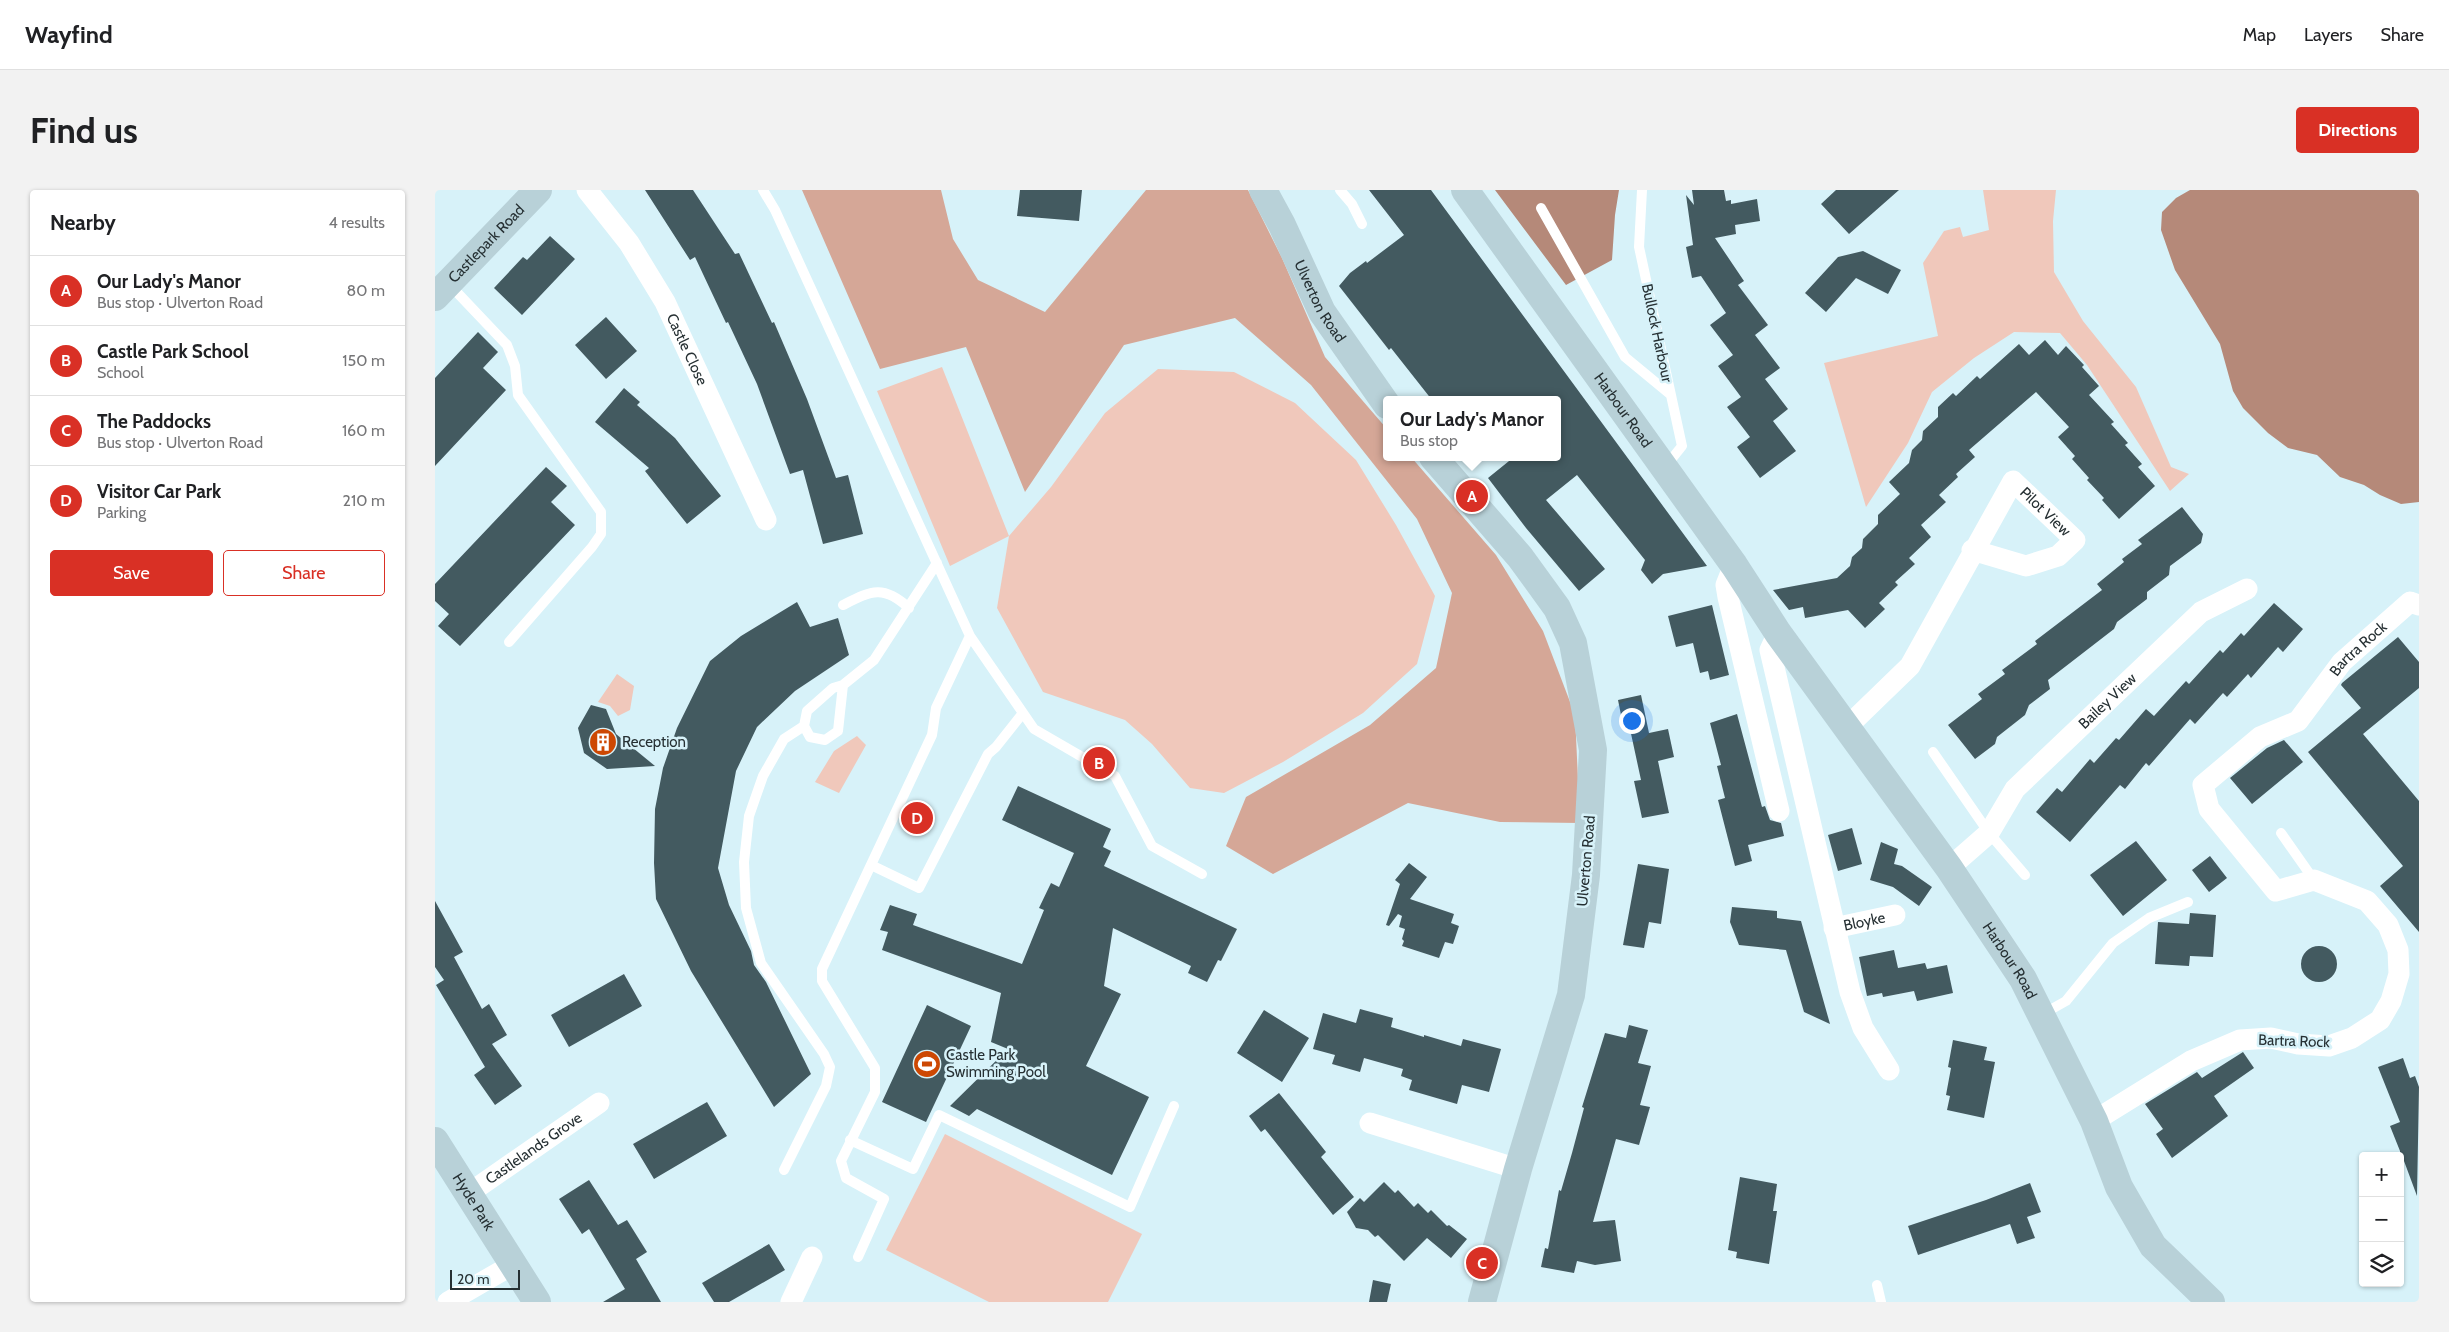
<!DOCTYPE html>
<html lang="en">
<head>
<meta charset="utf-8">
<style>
  :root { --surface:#fff; --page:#f2f2f2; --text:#202124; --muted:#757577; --line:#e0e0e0; --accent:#d93025 }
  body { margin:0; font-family:Cabin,sans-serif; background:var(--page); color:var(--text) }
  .controls { position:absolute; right:15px; bottom:15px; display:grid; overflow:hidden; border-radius:5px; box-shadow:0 1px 4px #0004 }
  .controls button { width:45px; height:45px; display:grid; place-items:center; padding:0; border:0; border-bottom:1px solid var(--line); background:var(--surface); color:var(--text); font:25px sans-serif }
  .scale { position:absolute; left:15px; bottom:12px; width:70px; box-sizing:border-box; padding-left:5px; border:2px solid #263033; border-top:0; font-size:14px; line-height:18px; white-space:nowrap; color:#263033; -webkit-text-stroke:4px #d7f2f9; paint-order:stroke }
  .you { position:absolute; left:1196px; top:530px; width:18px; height:18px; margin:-12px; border:4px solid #fff; border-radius:50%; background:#1a73e8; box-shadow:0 0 0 8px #1a73e833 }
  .badge { display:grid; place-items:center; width:32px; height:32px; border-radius:50%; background:var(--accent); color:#fff; font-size:16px; font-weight:700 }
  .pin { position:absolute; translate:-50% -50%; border:2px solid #fff; box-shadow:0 1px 5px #0006 }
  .popup { position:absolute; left:948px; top:206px; width:178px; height:65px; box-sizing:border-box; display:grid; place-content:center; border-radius:5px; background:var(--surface); filter:drop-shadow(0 1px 4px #0005); font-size:16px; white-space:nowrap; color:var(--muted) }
  .popup b { font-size:19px; color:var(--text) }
  .popup::after { content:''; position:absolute; left:50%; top:100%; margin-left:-10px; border:10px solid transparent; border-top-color:var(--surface) }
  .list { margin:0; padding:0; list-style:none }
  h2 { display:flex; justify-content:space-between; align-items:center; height:65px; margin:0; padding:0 20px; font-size:21px }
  h2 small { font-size:16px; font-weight:400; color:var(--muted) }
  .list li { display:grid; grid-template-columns:32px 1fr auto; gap:15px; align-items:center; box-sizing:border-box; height:70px; padding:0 20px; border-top:1px solid var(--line) }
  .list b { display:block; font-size:19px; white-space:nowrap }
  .list p { margin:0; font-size:16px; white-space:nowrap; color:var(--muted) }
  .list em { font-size:16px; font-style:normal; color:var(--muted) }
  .actions { display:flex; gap:10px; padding:15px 20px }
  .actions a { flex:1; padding:11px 0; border:1px solid var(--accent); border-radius:5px; text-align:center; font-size:18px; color:var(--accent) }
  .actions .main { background:var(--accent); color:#fff }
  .icon { flex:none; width:28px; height:28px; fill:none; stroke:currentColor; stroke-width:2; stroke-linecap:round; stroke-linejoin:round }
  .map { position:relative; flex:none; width:1984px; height:1112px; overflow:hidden; border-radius:5px }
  header { display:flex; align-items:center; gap:30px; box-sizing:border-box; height:70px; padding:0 25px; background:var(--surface); border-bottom:1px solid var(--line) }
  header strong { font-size:24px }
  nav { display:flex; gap:28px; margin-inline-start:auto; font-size:18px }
  .intro { display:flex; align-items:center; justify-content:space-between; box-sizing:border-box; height:120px; padding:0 30px }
  h1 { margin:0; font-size:35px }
  .button { padding:12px 22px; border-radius:5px; background:var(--accent); color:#fff; font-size:18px; font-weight:700 }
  main { display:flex; gap:30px; padding:0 30px }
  aside { flex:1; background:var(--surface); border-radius:5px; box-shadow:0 1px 4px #0004 }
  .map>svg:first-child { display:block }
  .green { fill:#f0c8bb }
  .forest { fill:#d5a797 }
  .water { fill:#b58979 }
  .building { fill:#435a60 }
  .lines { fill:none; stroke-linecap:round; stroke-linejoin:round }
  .lane { stroke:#fff; stroke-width:10 }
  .street { stroke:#fff; stroke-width:21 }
  .secondary { stroke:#b8d1d8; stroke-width:28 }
  .labels { text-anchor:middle; stroke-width:5; stroke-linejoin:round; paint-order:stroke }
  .street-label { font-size:15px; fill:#263033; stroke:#d7f2f9 }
  .poi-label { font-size:15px; fill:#263033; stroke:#d7f2f9; text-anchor:start }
</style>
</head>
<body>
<header>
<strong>Wayfind</strong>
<nav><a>Map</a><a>Layers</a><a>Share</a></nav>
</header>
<div class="intro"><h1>Find us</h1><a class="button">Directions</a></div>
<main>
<aside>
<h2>Nearby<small>4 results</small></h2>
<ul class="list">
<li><span class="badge">A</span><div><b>Our Lady's Manor</b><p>Bus stop · Ulverton Road</p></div><em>80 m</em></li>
<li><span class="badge">B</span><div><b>Castle Park School</b><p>School</p></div><em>150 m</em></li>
<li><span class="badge">C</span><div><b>The Paddocks</b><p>Bus stop · Ulverton Road</p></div><em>160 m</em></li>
<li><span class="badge">D</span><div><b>Visitor Car Park</b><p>Parking</p></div><em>210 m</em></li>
</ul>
<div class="actions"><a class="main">Save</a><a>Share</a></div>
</aside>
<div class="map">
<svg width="1984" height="1112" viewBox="0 0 1984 1112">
  <rect width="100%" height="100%" fill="#d7f2f9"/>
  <path class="green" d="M 1548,0 L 1621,0 L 1618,31 L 1619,82 L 1648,131 L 1701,197 L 1736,277 L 1754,284 L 1735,301 L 1652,175 L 1625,143 L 1579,142 L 1539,168 L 1497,202 L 1473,253 L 1431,317 L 1389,173 L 1503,146 L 1488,73 L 1509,41 L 1525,37 L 1528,47 L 1554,40 Z
    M 507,177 L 574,346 L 616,297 L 670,223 L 723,179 L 799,182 L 860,213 L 921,270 L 961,335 L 1000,406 L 982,474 L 928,523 L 848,572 L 789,603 L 755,598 L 717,554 L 690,530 L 608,502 L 562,418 L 574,346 L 515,376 L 442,201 Z
    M 182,484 L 199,496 L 195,520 L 183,526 L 175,516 L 163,512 Z
    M 422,546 L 431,555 L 404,603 L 380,592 L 399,561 Z
    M 510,944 L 707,1044 L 673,1112 L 554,1112 L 451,1060 Z"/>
  <path class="forest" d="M 367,0 L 506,0 L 518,49 L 543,90 L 610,122 L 711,0 L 813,0 L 847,68 L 890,167 L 952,239 L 952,267 L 976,267 L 1061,365 L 1108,441 L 1140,525 L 1145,633 L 1065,632 L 973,613 L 838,684 L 791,656 L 811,607 L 935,535 L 1001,478 L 1017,403 L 982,329 L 876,195 L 800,128 L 689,155 L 590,302 L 531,157 L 445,179 Z"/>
  <path class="water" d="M 1060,0 L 1184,0 L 1180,25 L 1177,70 L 1131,95 Z
    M 1755,0 L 1984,0 L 1984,312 L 1966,314 L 1945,305 L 1929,295 L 1905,287 L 1882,265 L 1853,258 L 1833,243 L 1808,218 L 1798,201 L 1785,154 L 1740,80 L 1726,40 L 1727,22 L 1741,8 Z"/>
  <path class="building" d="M 210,0 L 258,0 L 300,64 L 304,63 L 337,133 L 339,132 L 372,209 L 401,288 L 413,285 L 428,344 L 388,354 L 368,280 L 355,284 L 322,194 L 293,132 L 291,133 L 260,67 L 255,70 Z
    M 585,0 L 647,0 L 644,31 L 582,26 Z
    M 934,0 L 996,0 L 1272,376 L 1228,384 L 1217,394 L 1206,380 L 1210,370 L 1142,285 L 1111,310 L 1170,379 L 1144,401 L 1091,338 L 1053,288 L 1079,267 L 1122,267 L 1122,210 L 997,210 L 956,158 L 954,160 L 904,96 L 915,83 L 931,71 L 932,73 L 969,45 Z
    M 1257,0 L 1289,0 L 1291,11 L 1296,10 L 1296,14 L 1322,9 L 1325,31 L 1300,35 L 1301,44 L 1280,48 L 1309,91 L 1303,95 L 1333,135 L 1320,145 L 1345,178 L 1330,189 L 1353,219 L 1338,231 L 1361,261 L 1325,288 L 1302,257 L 1315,247 L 1292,217 L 1306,207 L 1283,176 L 1298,165 L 1275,135 L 1291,123 L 1266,86 L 1257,88 L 1251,57 L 1258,55 L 1251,5 L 1259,15 Z
    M 1401,0 L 1464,0 L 1414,44 L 1386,14 Z
    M 115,46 L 140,69 L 87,125 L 59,98 L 88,67 L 92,70 Z
    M 1428,61 L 1466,80 L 1453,104 L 1421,88 L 1391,122 L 1370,103 L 1403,67 Z
    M 171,127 L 202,161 L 171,189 L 140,155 Z
    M 43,142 L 63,162 L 48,178 L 71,200 L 0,276 L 0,188 Z
    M 1610,150 L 1623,165 L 1631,156 L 1649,175 L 1647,177 L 1664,196 L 1654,205 L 1679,232 L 1676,234 L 1693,253 L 1690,255 L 1707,274 L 1703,277 L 1720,296 L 1684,329 L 1667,310 L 1669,308 L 1652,290 L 1654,288 L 1637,269 L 1640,266 L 1623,247 L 1634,237 L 1601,202 L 1534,260 L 1540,267 L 1521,284 L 1523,287 L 1504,305 L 1511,312 L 1486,335 L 1496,347 L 1474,368 L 1480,374 L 1460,392 L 1463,395 L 1444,413 L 1450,419 L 1430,438 L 1413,420 L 1370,428 L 1368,417 L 1354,420 L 1338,400 L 1402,388 L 1415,376 L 1417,367 L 1427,358 L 1428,349 L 1443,334 L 1443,325 L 1465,304 L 1454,292 L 1474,273 L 1477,260 L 1487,250 L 1488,241 L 1503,227 L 1503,217 L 1518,203 L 1521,206 L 1542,186 L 1545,189 L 1584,154 L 1594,165 Z
    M 189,198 L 205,212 L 202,215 L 240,248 L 286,306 L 252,334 L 210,281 L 214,278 L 160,232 Z
    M 111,277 L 132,296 L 116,312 L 140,335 L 25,456 L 3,436 L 14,424 L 0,411 L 0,394 Z
    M 1747,317 L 1768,344 L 1766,353 L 1735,376 L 1734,385 L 1712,402 L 1712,409 L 1682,432 L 1679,439 L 1613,490 L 1615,499 L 1594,515 L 1590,525 L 1562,547 L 1560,554 L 1540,569 L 1513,535 L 1547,509 L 1543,504 L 1570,484 L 1567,480 L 1602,454 L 1600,451 L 1667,400 L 1662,394 L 1689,372 L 1687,369 L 1707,354 L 1703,350 Z
    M 362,412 L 375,437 L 403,428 L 414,465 L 360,501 L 322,537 L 301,581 L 283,678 L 294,715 L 316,761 L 319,775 L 331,792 L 376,884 L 339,917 L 256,781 L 221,709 L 219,673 L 220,619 L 228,578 L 242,538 L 275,471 L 306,446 Z
    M 1839,413 L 1868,439 L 1848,462 L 1843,457 L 1816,488 L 1813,484 L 1792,507 L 1788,503 L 1760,534 L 1755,529 L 1714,576 L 1711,573 L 1690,599 L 1685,595 L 1635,652 L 1601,622 L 1622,598 L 1627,602 L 1655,569 L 1659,573 L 1681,548 L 1684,550 L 1711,519 L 1719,526 L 1751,491 L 1754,494 L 1785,460 L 1788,463 L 1806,443 L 1809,446 Z
    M 1277,415 L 1294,485 L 1275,490 L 1273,481 L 1265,483 L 1258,453 L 1241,457 L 1233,426 Z
    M 1963,447 L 1984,472 L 1984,498 L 1928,544 L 1984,611 L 1984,742 L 1945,696 L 1968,676 L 1873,562 L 1926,518 L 1906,495 L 1907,493 Z
    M 1206,505 L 1214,543 L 1233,539 L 1239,567 L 1223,571 L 1234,623 L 1207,628 L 1199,591 L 1206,590 L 1195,539 L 1189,540 L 1183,510 Z
    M 156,515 L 171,519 L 181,544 L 220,576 L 172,579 L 149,563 L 143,538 Z
    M 1302,524 L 1327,617 L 1330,616 L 1335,630 L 1346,633 L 1349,646 L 1313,655 L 1317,671 L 1300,676 L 1283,610 L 1290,608 L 1282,576 L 1286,575 L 1275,533 Z
    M 1849,550 L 1868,572 L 1817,614 L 1795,588 L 1832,558 Z
    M 583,596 L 676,639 L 668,657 L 676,661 L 669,676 L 802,739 L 786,771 L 783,770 L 772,792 L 753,783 L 756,776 L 678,738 L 669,796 L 686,804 L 651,876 L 714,907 L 677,985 L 542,919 L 534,926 L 515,916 L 573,859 L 556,852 L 566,803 L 447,760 L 453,742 L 445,740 L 455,715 L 482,724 L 478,735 L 587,774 L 609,720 L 604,718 L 616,693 L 624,697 L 639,663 L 567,630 Z
    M 1417,638 L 1427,674 L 1403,681 L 1393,645 Z
    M 1701,651 L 1732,690 L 1688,726 L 1655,685 Z
    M 1446,652 L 1463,659 L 1459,674 L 1467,676 L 1497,697 L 1484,716 L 1458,697 L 1435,690 Z
    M 1775,666 L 1792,688 L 1774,702 L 1757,680 Z
    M 974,673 L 992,687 L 975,709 L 1019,724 L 1016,733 L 1024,736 L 1018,754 L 1010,752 L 1004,768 L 967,756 L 969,751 L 967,749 L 970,739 L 964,737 L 967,726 L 963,724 L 954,736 L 951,735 L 965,694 L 960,690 Z
    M 1203,674 L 1234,679 L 1226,734 L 1214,732 L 1209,758 L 1188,755 Z
    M 0,711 L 28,762 L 19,767 L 47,819 L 54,814 L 72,845 L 57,854 L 87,896 L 60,915 L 39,885 L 50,877 L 1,795 L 9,790 L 0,777 Z
    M 1297,717 L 1342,721 L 1342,728 L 1366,731 L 1395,834 L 1369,822 L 1351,760 L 1304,755 L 1295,732 Z
    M 1755,723 L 1781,725 L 1778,767 L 1755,766 L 1754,776 L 1720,774 L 1723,732 L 1754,734 Z
    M1866 774a18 18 0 1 1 36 0a18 18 0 1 1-36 0Z
    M 1459,760 L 1463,778 L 1490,773 L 1492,779 L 1512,775 L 1518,803 L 1482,811 L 1479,801 L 1448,807 L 1447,803 L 1432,806 L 1424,767 Z
    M 189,784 L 207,816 L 134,857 L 116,825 Z
    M 492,815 L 536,836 L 491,932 L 447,912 Z
    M 925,819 L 958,828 L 956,837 L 989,847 L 989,845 L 1026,856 L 1028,849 L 1066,859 L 1054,902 L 1027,895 L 1022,914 L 974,900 L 977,890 L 966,886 L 968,879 L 929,868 L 925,882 L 897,874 L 900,865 L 878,859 L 888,823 L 921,833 Z
    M 829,820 L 874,848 L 847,892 L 802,863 Z
    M 1194,835 L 1213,840 L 1203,873 L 1216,876 L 1205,915 L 1215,917 L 1204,955 L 1181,949 L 1158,1032 L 1180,1030 L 1186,1071 L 1160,1075 L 1142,1071 L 1139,1083 L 1106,1077 L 1110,1058 L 1113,1059 L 1124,1000 L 1126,1001 L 1137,963 L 1149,918 L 1147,917 L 1170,843 L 1191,848 Z
    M 1518,850 L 1552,857 L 1549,870 L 1560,872 L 1549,928 L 1512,920 L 1515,906 L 1511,905 L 1516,878 L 1513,877 Z
    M 1808,862 L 1819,878 L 1779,906 L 1793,926 L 1737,968 L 1721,944 L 1728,939 L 1710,914 L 1762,882 L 1767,888 Z
    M 1968,868 L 1975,888 L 1980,886 L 1984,897 L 1982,1006 L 1969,971 L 1965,973 L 1965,961 L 1955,936 L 1965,932 L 1943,877 Z
    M 844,903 L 891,962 L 886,967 L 919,1007 L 898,1025 L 830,939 L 826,942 L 814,926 Z
    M 272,912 L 292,946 L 219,989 L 198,954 Z
    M 1305,987 L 1342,994 L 1338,1021 L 1342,1021 L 1334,1074 L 1301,1068 L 1302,1062 L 1293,1060 Z
    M 154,990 L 183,1035 L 192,1030 L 212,1062 L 201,1069 L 226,1112 L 168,1112 L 190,1099 L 154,1039 L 147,1044 L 124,1009 Z
    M 949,992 L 960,1003 L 963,1000 L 979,1017 L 983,1013 L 993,1023 L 996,1020 L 1012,1036 L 1014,1035 L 1032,1049 L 1016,1068 L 992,1048 L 969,1071 L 943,1045 L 940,1047 L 933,1040 L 921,1038 L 912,1022 L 925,1008 L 929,1012 Z
    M 1595,993 L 1606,1022 L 1592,1027 L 1600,1048 L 1582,1054 L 1575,1034 L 1483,1065 L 1473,1036 L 1551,1010 Z
    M 334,1054 L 350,1080 L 294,1112 L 279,1112 L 267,1093 Z
    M 938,1090 L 956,1094 L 952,1112 L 934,1112 Z"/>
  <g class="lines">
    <path class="lane" d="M 328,0 L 340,20 L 535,446 L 599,539 L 680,586 L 717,656 L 767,684
      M 905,0 L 917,14 L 927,34
      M 1207,0 L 1204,57 L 1247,256 L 1231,276
      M 1106,18 L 1190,167 L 1236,205
      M 14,94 L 72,155 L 80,176 L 83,205 L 166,322 L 166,344 L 157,357 L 74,452
      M 408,415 C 436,401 448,394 474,418
      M 408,495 L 403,541 L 390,550 L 375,547 L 369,536 L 372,521 L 398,498 L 408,495 L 439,470 L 502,373
      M 1498,562 L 1554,643 L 1590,685
      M 1846,643 L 1879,690
      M 436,675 L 484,698 L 553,564 L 561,557 L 588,523
      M 1606,825 L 1631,811 L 1678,753 L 1714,728 L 1753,712
      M 415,950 L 478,979 L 504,925 L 695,1017 L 739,916
      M 349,980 L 391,896 L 395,877 L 389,864 L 326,773 L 311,718 L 309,672 L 314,626 L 328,586 L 349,549 L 369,536
      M 423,1067 L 449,1009 L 411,988 L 406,971 L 440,902 L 440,878 L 387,791 L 387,779 L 497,545 L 501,518 L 535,446
      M 1442,1095 L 1446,1112"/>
    <g class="street">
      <path id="s1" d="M 152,0 L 194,53 L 230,112 L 331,330"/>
      <path d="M 1299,375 L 1291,395 L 1293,407 L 1344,621"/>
      <path d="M 1343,443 L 1335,460 L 1415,802 L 1428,838 L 1454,880"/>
      <path id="s2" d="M 1412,537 L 1475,476 L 1578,291 L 1640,350 L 1623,366 L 1591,376 L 1537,360"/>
      <path id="s3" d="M 1514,678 L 1554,643 L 1580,599 L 1766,422 L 1812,399"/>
      <path id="s4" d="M 1399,738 L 1460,725"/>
      <path id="s5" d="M 1659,931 L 1756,871 L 1805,850 L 1836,848 L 1863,854 L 1894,856 L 1917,848 L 1945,830 L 1956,811 L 1964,784 L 1963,760 L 1953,735 L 1932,711 L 1879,690 L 1841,701 L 1774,619 L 1768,595 L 1825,547 L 1863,531 L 1907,472 L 1975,412 L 1984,415"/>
      <path d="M 935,933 L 1083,979"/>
      <path id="s6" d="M 33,1004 L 164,913"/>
      <path d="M 13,1112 L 77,1075"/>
      <path d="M 356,1112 L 377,1067"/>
    </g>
    <g class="secondary">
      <path id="s7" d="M 828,0 L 847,35 L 887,122 L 952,215"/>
      <path id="s8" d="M 1030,0 L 1299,375 L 1343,443 L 1514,678 L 1588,789 L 1659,931 L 1684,997 L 1718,1056 L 1776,1112"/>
      <path id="s9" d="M 0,107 L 103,0"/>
      <path d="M 998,267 L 1085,367 L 1122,418 L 1138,453 L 1158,560 L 1151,685 L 1136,805 L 1083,979 L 1047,1112"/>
      <path id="s10" d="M 0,951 L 102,1112"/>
    </g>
  </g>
  <defs>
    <g id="building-disc" transform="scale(1.4375)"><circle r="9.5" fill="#cd4803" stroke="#d7f2f9"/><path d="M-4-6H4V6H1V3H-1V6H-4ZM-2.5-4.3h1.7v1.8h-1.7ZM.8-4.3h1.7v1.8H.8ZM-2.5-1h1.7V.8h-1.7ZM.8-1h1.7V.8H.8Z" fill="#fff"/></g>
    <g id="stadium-disc" transform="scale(1.4375)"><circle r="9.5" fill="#cd4803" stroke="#d7f2f9"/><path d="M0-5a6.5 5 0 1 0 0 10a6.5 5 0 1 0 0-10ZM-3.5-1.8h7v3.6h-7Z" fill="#fff"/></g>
  </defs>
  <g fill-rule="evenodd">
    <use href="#building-disc" x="168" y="552"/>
    <use href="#stadium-disc" x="492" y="874"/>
  </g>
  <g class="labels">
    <g class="street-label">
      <text dy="5" stroke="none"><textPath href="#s9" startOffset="74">Castlepark Road</textPath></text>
      <text dy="5" stroke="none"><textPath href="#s7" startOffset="125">Ulverton Road</textPath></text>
      <text transform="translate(1222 143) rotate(78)" y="5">Bullock Harbour</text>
      <text dy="5" stroke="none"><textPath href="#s1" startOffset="189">Castle Close</textPath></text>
      <text dy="5" stroke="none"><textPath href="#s8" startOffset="271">Harbour Road</textPath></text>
      <text dy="5" stroke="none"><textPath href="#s2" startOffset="344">Pilot View</textPath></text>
      <text dy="5" stroke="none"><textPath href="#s5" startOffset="885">Bartra Rock</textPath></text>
      <text dy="5" stroke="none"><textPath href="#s3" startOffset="232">Bailey View</textPath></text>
      <text transform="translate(1151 671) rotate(-85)" y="5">Ulverton Road</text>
      <text dy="5" stroke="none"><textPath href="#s4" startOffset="31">Bloyke</textPath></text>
      <text dy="5" stroke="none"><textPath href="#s8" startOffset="944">Harbour Road</textPath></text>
      <text transform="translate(1859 851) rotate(2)" y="5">Bartra Rock</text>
      <text dy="5" stroke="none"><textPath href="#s6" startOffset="80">Castlelands Grove</textPath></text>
      <text dy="5" stroke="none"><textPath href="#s10" startOffset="72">Hyde Park</textPath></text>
    </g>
    <g class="poi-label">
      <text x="187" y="557">Reception</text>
      <text x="511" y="870">Castle Park<tspan x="511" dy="17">Swimming Pool</tspan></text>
    </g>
  </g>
</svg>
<div class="controls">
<button>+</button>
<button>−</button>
<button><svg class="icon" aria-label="layers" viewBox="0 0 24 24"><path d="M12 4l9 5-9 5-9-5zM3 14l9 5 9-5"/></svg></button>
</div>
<div class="scale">20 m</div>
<div class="you"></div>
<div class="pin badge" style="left:1037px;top:306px">A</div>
<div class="popup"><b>Our Lady's Manor</b>Bus stop</div>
<div class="pin badge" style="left:664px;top:573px">B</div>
<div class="pin badge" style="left:1047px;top:1073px">C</div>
<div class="pin badge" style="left:482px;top:628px">D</div>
</div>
</main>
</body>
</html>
